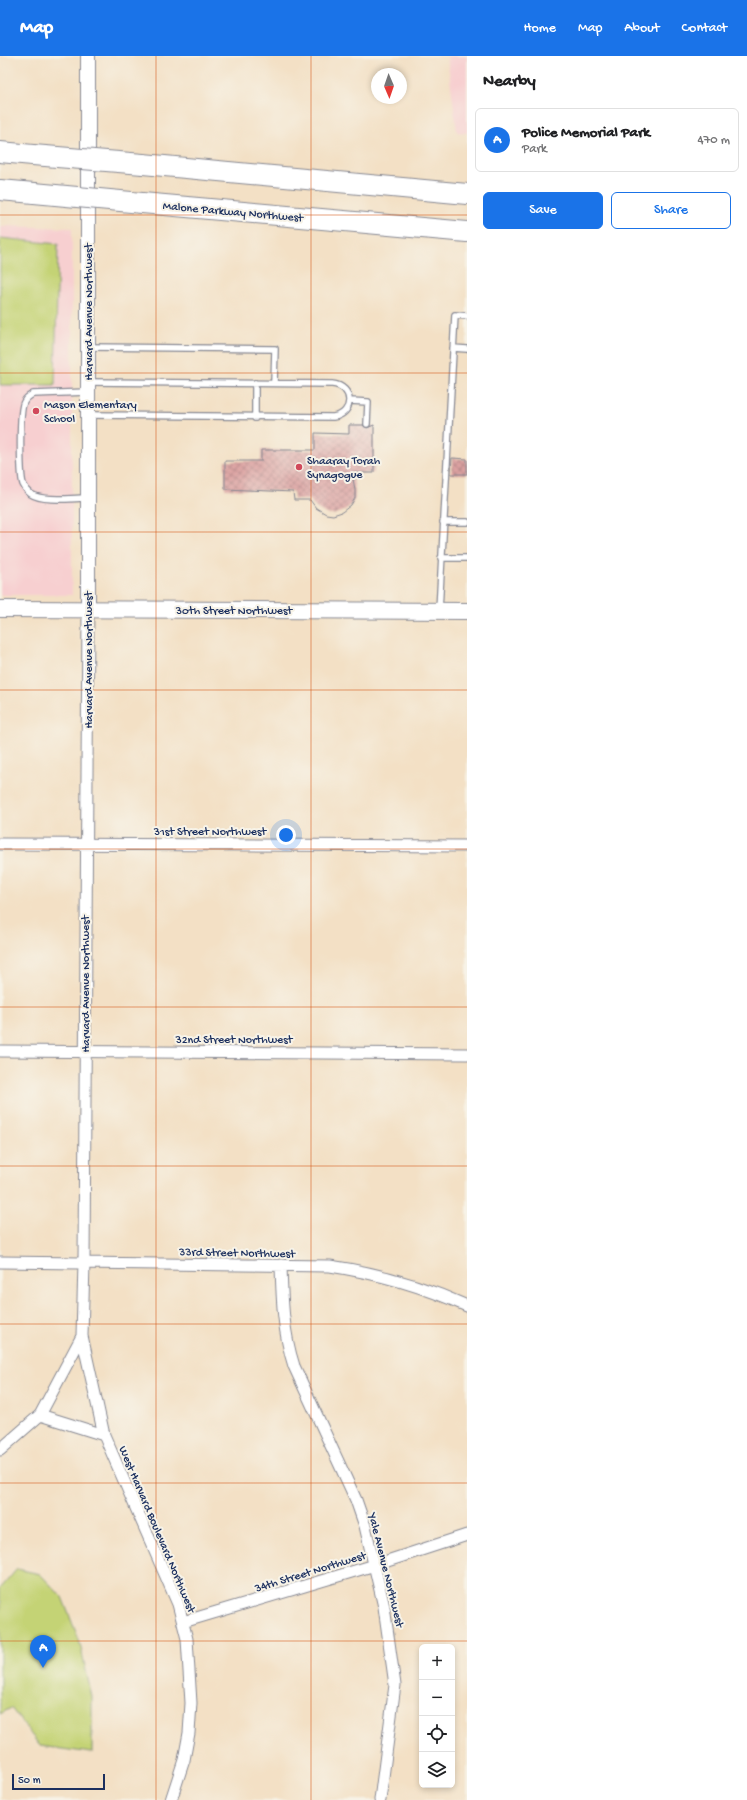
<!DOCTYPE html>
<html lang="en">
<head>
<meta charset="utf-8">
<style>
  :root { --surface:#fff; --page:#f6f6f6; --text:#202124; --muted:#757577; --line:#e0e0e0; --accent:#1a73e8 }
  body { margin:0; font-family:"Gochi Hand",sans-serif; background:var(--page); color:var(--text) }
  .controls { position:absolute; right:12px; bottom:12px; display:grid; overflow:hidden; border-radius:6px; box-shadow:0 2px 6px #0003 }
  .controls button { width:36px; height:36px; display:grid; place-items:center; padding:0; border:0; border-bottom:1px solid var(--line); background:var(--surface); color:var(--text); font:20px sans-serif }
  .compass { position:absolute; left:371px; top:12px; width:36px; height:36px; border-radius:50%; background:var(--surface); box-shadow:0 2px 6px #0003; rotate:178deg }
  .scale { position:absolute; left:12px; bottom:10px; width:93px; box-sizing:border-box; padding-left:4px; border:2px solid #1b2f5e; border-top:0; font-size:11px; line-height:14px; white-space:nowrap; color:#1b2f5e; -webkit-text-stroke:3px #f7f3e8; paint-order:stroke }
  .you { position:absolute; left:286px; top:779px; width:14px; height:14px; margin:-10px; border:3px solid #fff; border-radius:50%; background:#1a73e8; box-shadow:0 0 0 6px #1a73e833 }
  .badge { display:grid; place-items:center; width:26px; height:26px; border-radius:50%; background:var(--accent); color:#fff; font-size:13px; font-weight:700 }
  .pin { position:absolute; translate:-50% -33px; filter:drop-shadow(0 1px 2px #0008) }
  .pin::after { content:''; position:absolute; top:21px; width:14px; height:12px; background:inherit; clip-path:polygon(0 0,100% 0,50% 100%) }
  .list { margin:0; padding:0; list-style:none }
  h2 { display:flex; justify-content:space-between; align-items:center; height:52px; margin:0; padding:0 16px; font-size:17px }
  h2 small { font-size:13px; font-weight:400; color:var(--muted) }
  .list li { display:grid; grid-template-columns:26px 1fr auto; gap:12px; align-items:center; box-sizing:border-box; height:64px; margin:0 8px 8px; padding:0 8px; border:1px solid var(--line); border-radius:6px }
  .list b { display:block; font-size:15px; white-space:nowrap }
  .list p { margin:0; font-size:13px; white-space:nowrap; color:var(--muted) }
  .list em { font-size:13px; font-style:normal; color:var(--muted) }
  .actions { display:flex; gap:8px; padding:12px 16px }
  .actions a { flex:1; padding:9px 0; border:1px solid var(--accent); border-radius:6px; text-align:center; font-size:14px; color:var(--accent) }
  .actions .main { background:var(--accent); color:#fff }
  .icon { flex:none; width:22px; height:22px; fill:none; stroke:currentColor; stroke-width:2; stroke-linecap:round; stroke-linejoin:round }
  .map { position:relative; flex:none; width:467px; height:1744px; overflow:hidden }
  header { display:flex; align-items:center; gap:24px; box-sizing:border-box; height:56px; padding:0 20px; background:var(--accent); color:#fff }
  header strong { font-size:19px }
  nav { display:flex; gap:22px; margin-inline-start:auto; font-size:14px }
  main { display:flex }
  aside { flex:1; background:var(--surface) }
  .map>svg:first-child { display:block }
  .built { fill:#f7cfd0 }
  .green { fill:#c4d375; stroke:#70816a }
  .building { fill:url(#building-cross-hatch) }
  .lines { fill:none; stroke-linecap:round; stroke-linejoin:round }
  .service-casing { stroke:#878892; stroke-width:8 }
  .minor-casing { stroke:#878892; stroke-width:13 }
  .tertiary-casing { stroke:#878892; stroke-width:16 }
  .secondary-casing { stroke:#878892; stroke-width:18 }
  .motorway-casing { stroke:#878892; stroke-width:22 }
  .service { stroke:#fff; stroke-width:5.5 }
  .minor { stroke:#fff; stroke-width:11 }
  .tertiary { stroke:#fff; stroke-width:14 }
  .secondary { stroke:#fff; stroke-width:16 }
  .motorway { stroke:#fff; stroke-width:20 }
  .motorway-bridge-casing { stroke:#878892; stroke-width:22; stroke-linecap:butt }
  .motorway-bridge { stroke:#fff; stroke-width:20 }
  .grid { fill:none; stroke:#d45514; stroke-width:1; stroke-opacity:0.55 }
  .poi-dot { fill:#d1495b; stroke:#f7f3e8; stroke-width:1.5 }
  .labels { text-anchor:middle; stroke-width:4; stroke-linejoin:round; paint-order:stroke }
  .street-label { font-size:12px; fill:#1b2f5e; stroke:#f7f3e8 }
  .poi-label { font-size:12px; fill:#1b2f5e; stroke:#f7f3e8; text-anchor:start }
</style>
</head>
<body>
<header>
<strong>Map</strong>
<nav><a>Home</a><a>Map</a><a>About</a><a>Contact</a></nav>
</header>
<main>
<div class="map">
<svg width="467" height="1744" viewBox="0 0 467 1744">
  <defs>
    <pattern id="building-cross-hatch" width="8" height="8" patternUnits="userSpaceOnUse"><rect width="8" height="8" fill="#dba1a0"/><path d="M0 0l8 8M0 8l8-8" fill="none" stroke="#b18486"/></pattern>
  </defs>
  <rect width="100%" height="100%" fill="#f7f3e8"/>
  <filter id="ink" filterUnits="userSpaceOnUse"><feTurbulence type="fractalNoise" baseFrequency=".025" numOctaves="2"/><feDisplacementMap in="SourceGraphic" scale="8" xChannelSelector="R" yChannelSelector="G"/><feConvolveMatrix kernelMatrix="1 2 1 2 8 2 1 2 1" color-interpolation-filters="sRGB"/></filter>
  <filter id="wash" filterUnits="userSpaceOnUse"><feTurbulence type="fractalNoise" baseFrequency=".012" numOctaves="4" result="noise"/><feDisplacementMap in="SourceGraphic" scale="16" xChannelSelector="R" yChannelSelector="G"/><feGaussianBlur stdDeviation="0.9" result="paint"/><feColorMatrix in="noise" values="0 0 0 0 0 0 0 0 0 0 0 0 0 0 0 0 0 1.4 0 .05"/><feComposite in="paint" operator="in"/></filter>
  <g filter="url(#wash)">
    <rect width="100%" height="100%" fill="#f3e0c5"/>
    <path class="built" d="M 447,0 L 467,0 L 467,77 L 457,76 Z
      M 0,170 L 72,172 L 72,539 L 0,539 Z"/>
    <path class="green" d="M 0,182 L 58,188 L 55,329 L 0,329 Z
      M 17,1513 L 40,1518 L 62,1541 L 79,1584 L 92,1641 L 92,1697 L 40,1690 L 11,1652 L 0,1658 L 0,1533 Z"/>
    <g id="blocks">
      <path class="building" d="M 349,369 L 363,369 L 367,372 L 374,369 L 374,417 L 352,417 L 355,434 L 355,442 L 351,449 L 342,456 L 333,459 L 326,458 L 316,452 L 310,444 L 294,444 L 293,436 L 225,433 L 225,405 L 261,405 L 261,394 L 315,394 L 315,377 L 349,378 Z
        M 452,402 L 467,403 L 467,418 L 451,418 Z"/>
    </g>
  </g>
  <g filter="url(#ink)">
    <use href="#blocks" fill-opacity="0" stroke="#878892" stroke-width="1"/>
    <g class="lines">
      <g class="service-casing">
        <path id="service" d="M 88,291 L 275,293 L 274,327
          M 453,292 L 467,293
          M 88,326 L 332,328 C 354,330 355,358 333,361 L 88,359
          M 88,336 L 33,338 C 29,340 26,342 24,346 C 19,354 20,418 23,428 C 25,432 27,435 31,438 C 43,446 73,442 88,442
          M 350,345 L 368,346 L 367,368
          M 255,362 L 255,327
          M 443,466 L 467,466
          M 441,502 L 467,502
          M 439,554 L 455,259 L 467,260"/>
      </g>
      <g class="minor-casing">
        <path id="minor" d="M 88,554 L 84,1207 L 82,1280 L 104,1379 L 178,1548 L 187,1583 L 191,1647 L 189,1677 L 184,1704 L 171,1744
          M 0,788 L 467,790
          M 0,995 L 467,998
          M 0,1206 L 330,1210 C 377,1217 423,1230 467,1250
          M 281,1209 C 282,1244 283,1276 294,1310 L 356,1444 L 365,1470 L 384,1551 L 395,1629 L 380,1744
          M 40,1359 L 104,1379
          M 0,1394 L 40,1359 L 82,1280
          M 183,1566 L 375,1509 L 467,1479"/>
      </g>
      <g class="tertiary-casing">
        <path id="tertiary" d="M 88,0 L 88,554"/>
      </g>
      <g class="secondary-casing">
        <path id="secondary" d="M 0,553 L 467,555"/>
      </g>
      <g class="motorway-casing">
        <path id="motorway" d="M 0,96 L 33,99
          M 143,108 L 467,138
          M 0,134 L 34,137
          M 142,147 L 467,176"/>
      </g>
      <use href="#service" class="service"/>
      <use href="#minor" class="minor"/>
      <use href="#tertiary" class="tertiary"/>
      <use href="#secondary" class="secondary"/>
      <use href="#motorway" class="motorway"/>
      <g class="motorway-bridge-casing">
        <path id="motorway-bridge" d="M 33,99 L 143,108
          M 34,137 L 142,147"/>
      </g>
      <use href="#motorway-bridge" class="motorway-bridge"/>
    </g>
  </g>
  <path class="grid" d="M 156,0 L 156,1744M 311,0 L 311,1744M 0,159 L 467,159M 0,317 L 467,317M 0,476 L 467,476M 0,634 L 467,634M 0,793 L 467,793M 0,951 L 467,951M 0,1110 L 467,1110M 0,1268 L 467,1268M 0,1427 L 467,1427M 0,1585 L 467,1585"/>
  <g class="poi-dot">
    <circle cx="36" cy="355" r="4"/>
    <circle cx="299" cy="411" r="4"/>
  </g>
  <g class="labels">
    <g class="street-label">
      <text transform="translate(233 155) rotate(5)" y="4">Malone Parkway Northwest</text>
      <text transform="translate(88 256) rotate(-90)" y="4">Harvard Avenue Northwest</text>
      <text x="234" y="558">30th Street Northwest</text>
      <text transform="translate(88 604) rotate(-90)" y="4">Harvard Avenue Northwest</text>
      <text x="210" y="779">31st Street Northwest</text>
      <text transform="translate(85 928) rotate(-90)" y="4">Harvard Avenue Northwest</text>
      <text x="234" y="987">32nd Street Northwest</text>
      <text transform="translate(237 1196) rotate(1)" y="4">33rd Street Northwest</text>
      <text transform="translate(158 1473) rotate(67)" y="4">West Harvard Boulevard Northwest</text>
      <text transform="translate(387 1514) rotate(76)" y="4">Yale Avenue Northwest</text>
      <text transform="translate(310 1515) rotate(-17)" y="4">34th Street Northwest</text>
    </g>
    <g class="poi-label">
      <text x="44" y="352">Mason Elementary<tspan x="44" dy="14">School</tspan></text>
      <text x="307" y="408">Shaaray Torah<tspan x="307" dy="14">Synagogue</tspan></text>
    </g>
  </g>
</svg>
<div class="controls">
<button>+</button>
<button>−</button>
<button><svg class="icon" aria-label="locate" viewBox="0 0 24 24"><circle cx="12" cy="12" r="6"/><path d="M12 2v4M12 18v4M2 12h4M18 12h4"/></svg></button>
<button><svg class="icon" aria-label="layers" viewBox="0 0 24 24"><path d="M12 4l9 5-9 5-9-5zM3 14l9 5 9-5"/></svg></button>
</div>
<svg class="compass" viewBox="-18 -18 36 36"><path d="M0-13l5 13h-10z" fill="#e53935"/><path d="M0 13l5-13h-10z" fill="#757577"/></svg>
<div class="scale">50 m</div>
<div class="you"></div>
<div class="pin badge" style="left:43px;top:1612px">A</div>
</div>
<aside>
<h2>Nearby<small></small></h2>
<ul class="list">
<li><span class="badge">A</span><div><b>Police Memorial Park</b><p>Park</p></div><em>470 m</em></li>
</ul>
<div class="actions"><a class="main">Save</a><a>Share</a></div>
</aside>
</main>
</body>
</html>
